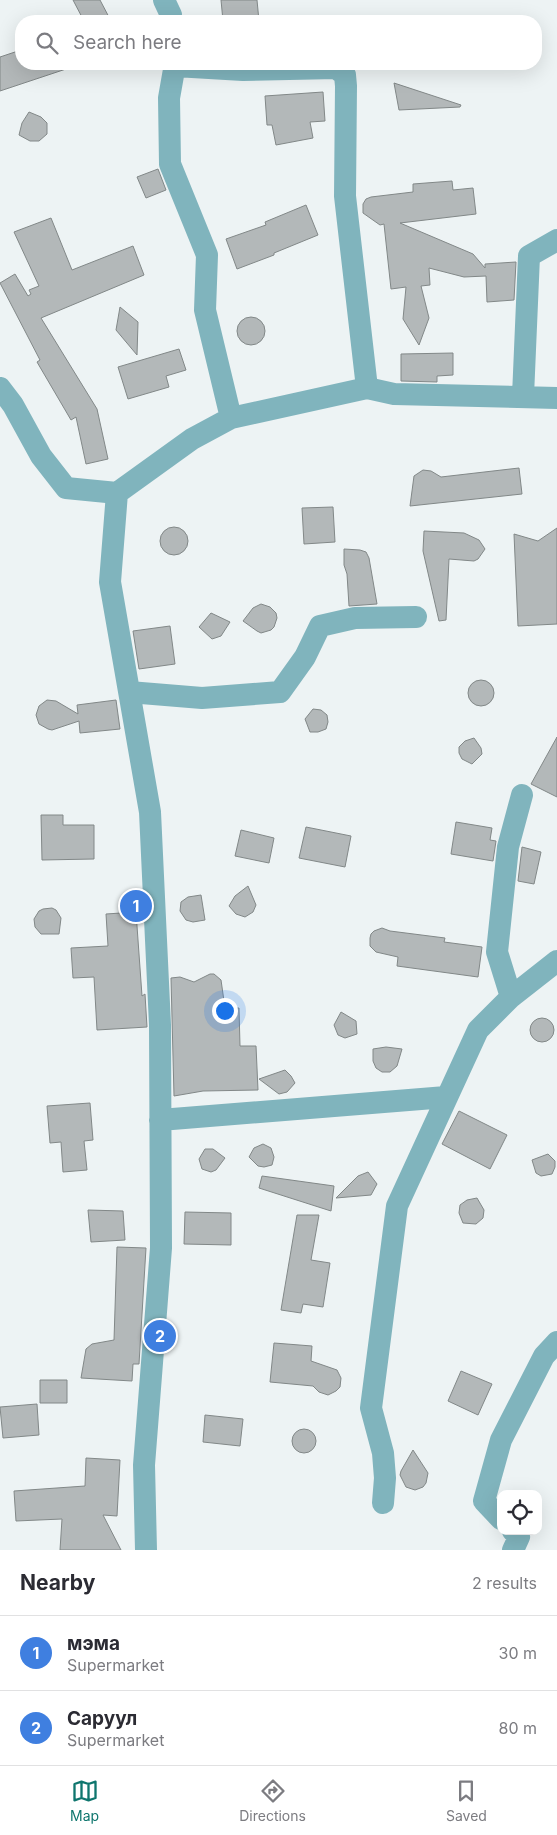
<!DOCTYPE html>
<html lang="en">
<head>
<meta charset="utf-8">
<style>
  :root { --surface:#fff; --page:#f2f2f3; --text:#2b2b33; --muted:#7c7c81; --line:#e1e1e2; --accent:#0f766e }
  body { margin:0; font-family:Inter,sans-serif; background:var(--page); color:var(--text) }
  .controls { position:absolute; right:15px; bottom:15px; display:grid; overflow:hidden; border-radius:10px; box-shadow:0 5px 20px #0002 }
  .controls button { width:45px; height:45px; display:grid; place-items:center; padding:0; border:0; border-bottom:1px solid var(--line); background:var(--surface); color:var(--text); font:25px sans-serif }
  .you { position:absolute; left:224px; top:1010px; width:18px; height:18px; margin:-12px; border:4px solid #fff; border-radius:50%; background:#1a73e8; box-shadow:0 0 0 8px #1a73e833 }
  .badge { display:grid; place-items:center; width:32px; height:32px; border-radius:50%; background:var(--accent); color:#fff; font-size:16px; font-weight:700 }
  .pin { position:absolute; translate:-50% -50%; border:2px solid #fff; box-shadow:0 1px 5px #0006 }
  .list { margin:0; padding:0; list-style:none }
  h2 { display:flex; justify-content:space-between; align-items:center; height:65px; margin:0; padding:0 20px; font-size:21px }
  h2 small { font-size:16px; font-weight:400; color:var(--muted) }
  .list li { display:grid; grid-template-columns:32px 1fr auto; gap:15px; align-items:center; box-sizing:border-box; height:75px; padding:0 20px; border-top:1px solid var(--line) }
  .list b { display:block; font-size:19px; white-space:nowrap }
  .list p { margin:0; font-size:16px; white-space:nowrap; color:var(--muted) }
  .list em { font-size:16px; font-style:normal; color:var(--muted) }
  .icon { flex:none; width:28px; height:28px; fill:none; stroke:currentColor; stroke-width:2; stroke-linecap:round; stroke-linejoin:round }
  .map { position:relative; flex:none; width:557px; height:1550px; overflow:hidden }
  .search { position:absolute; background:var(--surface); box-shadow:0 5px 20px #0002; left:15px; right:15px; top:15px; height:55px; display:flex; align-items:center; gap:12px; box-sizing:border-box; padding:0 18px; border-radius:20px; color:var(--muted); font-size:19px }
  .sheet { height:215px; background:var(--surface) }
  nav { display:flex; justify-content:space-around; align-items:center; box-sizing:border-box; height:70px; border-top:1px solid var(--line); background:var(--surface); font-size:14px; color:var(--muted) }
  nav a { display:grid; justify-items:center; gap:2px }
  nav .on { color:var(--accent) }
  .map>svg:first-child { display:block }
  .building { fill:#b3b8b9; stroke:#828888 }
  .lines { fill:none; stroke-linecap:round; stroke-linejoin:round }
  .minor { stroke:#80b4bd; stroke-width:22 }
</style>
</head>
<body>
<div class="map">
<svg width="557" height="1550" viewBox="0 0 557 1550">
  <rect width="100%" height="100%" fill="#edf3f4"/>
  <path class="building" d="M 73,0 L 100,0 L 111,21 L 84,21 Z
    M 221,0 L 257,0 L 259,21 L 223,21 Z
    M 21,50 L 21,64 L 69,64 L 69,68 L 0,91 L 0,57 Z
    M 394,83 L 461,105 L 460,107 L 399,110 Z
    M 323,92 L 325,121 L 310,122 L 313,138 L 276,145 L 272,125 L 267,125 L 265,96 Z
    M 29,112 L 41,117 L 47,123 L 47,134 L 39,141 L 30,141 L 19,135 L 22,123 Z
    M 158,169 L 166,190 L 146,198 L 137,177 Z
    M 452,181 L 453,190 L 473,188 L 476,214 L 400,223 L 473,254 L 485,268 L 485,264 L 516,262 L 514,300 L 487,302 L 486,276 L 464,277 L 429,268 L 430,285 L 421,286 L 429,318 L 419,345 L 403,319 L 406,287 L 391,289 L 384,224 L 380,225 L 363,213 L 363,204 L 366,199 L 371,197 L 413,192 L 413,184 Z
    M 306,205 L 318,235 L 274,253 L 274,255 L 237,269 L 226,239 L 266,225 L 265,222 Z
    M 51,218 L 72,270 L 133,246 L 144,275 L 41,318 L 97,409 L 108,459 L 86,464 L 76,417 L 71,420 L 37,362 L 40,360 L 0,283 L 15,274 L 28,296 L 31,294 L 29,290 L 39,286 L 14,232 Z
    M 120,307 L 138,322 L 137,355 L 116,330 Z
    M237 331a14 14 0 1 1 28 0a14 14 0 1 1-28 0Z
    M 179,349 L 186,370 L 166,376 L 169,387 L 128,399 L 118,367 Z
    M 453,353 L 453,375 L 437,376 L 437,382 L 401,381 L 401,354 Z
    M 519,468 L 522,494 L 410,506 L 414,476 L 423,470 L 431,471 L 441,477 Z
    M 333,507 L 335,542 L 304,544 L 302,508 Z
    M160 541a14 14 0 1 1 28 0a14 14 0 1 1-28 0Z
    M 557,528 L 557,624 L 518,626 L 514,534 L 538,541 Z
    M 424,531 L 464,533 L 479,540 L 485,549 L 478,559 L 474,561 L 449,559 L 446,620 L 439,621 L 423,551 Z
    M 344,549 L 360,550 L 366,552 L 369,558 L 377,604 L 349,606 L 347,574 L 344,565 Z
    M 261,604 L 270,607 L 276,613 L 277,618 L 274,627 L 271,630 L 261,633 L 257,631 L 243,621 L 253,608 Z
    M 211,613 L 230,622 L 221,636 L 212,639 L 199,627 Z
    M 170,626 L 175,664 L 139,669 L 133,631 Z
    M468 693a13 13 0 1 1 26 0a13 13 0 1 1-26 0Z
    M 47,700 L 56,701 L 78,714 L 77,705 L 116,700 L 120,729 L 80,733 L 79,721 L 52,730 L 48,729 L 39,724 L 36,715 L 39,706 Z
    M 313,709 L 321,710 L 327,715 L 328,722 L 326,729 L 318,732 L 310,732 L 305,719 Z
    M 557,737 L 557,797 L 531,784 Z
    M 474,738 L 481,748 L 482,754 L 472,764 L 462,759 L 459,753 L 459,747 L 465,741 Z
    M 41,815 L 63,815 L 63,825 L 94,825 L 94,859 L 42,860 Z
    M 456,822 L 492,828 L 490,840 L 496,841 L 493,861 L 451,854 Z
    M 306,827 L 351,836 L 345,867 L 299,858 Z
    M 241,830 L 274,838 L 269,863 L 235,856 Z
    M 522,847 L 541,852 L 534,884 L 518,881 Z
    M 248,886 L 256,905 L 253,912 L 245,917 L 236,914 L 229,906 L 235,896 Z
    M 201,895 L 205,920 L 193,922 L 186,920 L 180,911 L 181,902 L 188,897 Z
    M 52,908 L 56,910 L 61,918 L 59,934 L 41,934 L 35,927 L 34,919 L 39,911 L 43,909 Z
    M 136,912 L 142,996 L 145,994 L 147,1027 L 97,1030 L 94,977 L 73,978 L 71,948 L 108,946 L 106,914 Z
    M 382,928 L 390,931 L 445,938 L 444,942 L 482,947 L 478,977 L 397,966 L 398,957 L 376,952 L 370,946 L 370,938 L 371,934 L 374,931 Z
    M 210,974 L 214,974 L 221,980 L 225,1008 L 239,1008 L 240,1046 L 256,1046 L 258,1090 L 203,1091 L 174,1096 L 171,978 L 180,977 L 194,982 Z
    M 341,1012 L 356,1021 L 357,1034 L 345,1038 L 338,1035 L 334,1025 Z
    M530 1030a12 12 0 1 1 24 0a12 12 0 1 1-24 0Z
    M 386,1047 L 402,1049 L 397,1066 L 390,1072 L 382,1072 L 376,1068 L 373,1061 L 373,1049 Z
    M 285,1070 L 291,1076 L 295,1083 L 287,1092 L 279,1094 L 259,1079 Z
    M 90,1103 L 93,1140 L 84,1141 L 87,1170 L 63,1172 L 61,1142 L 50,1143 L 47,1106 Z
    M 459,1111 L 507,1135 L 490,1169 L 442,1144 Z
    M 263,1144 L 271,1148 L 274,1157 L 272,1165 L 264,1167 L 258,1166 L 249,1157 L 254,1148 Z
    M 205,1149 L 213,1149 L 225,1158 L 216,1170 L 211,1172 L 202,1169 L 199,1159 Z
    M 548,1154 L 555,1161 L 555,1167 L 552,1174 L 541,1176 L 536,1173 L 532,1160 Z
    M 368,1172 L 377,1184 L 371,1195 L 336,1198 L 358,1176 Z
    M 262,1176 L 334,1186 L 331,1211 L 259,1188 Z
    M 477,1198 L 484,1210 L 483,1218 L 476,1224 L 463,1223 L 459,1213 L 460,1205 L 467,1200 Z
    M 88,1210 L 123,1211 L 125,1240 L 91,1242 Z
    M 185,1212 L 231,1213 L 231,1245 L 184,1244 Z
    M 297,1215 L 319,1215 L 311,1260 L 330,1263 L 323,1307 L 303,1304 L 301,1313 L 281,1310 Z
    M 117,1247 L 146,1248 L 139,1364 L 133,1364 L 132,1381 L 81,1378 L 86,1349 L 92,1344 L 114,1340 Z
    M 274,1343 L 312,1346 L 311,1361 L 337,1370 L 341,1378 L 340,1387 L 336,1391 L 328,1395 L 319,1392 L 313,1386 L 270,1382 Z
    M 461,1371 L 492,1384 L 478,1415 L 448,1401 Z
    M 40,1380 L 67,1380 L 67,1403 L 40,1403 Z
    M 37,1404 L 39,1435 L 3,1438 L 0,1407 Z
    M 205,1415 L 243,1419 L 240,1446 L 203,1442 Z
    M292 1441a12 12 0 1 1 24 0a12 12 0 1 1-24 0Z
    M 413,1450 L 428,1473 L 426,1483 L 423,1487 L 415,1490 L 406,1487 L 400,1475 L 401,1471 Z
    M 86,1458 L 120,1460 L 117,1516 L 103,1515 L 121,1550 L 60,1550 L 62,1519 L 16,1521 L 14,1491 L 85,1486 Z"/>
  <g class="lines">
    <path class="minor" d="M 164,0 L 171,15 L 171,21
      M 175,66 L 243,70 L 336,68 L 345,75 L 346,86 L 345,196 L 367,388
      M 0,388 L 13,405 L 41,456 L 66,488 L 117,493
      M 523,396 L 529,256 L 557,240
      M 231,418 L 367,388 L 394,394 L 557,398
      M 129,692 L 202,698 L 280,692 L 305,657 L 320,626 L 355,618 L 416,617
      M 511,997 L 497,952 L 508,847 L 522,795
      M 160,1120 L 446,1097
      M 383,1503 L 385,1478 L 383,1453 L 371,1408 L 397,1206 L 478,1030 L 511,997 L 557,961
      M 501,1519 L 484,1501 L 501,1440 L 544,1356 L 557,1342
      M 146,1550 L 144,1465 L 161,1248 L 160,1025 L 150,812 L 110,582 L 117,493 L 192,439 L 231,418 L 205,310 L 207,255 L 170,164 L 169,98 L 175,64
      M 513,1550 L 519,1537 L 513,1531"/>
  </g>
</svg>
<div class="controls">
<button><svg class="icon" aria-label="locate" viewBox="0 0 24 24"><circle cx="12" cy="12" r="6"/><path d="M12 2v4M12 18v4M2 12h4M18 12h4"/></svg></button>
</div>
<div class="you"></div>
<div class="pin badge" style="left:136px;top:906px;background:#3f7fe0">1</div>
<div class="pin badge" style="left:160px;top:1336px;background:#3f7fe0">2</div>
<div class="search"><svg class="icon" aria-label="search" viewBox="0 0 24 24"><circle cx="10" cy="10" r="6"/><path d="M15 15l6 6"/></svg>Search here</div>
</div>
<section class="sheet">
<h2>Nearby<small>2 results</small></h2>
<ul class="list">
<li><span class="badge" style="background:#3f7fe0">1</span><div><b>мэма</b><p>Supermarket</p></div><em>30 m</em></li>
<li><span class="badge" style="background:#3f7fe0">2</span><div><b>Саруул</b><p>Supermarket</p></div><em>80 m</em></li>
</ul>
</section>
<nav>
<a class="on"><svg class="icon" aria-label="map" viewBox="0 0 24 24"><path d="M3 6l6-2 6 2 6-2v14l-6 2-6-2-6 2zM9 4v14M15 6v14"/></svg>Map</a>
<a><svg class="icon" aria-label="directions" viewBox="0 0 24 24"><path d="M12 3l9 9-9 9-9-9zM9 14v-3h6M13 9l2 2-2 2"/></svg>Directions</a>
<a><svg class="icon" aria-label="saved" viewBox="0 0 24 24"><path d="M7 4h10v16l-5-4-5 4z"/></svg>Saved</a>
</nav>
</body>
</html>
